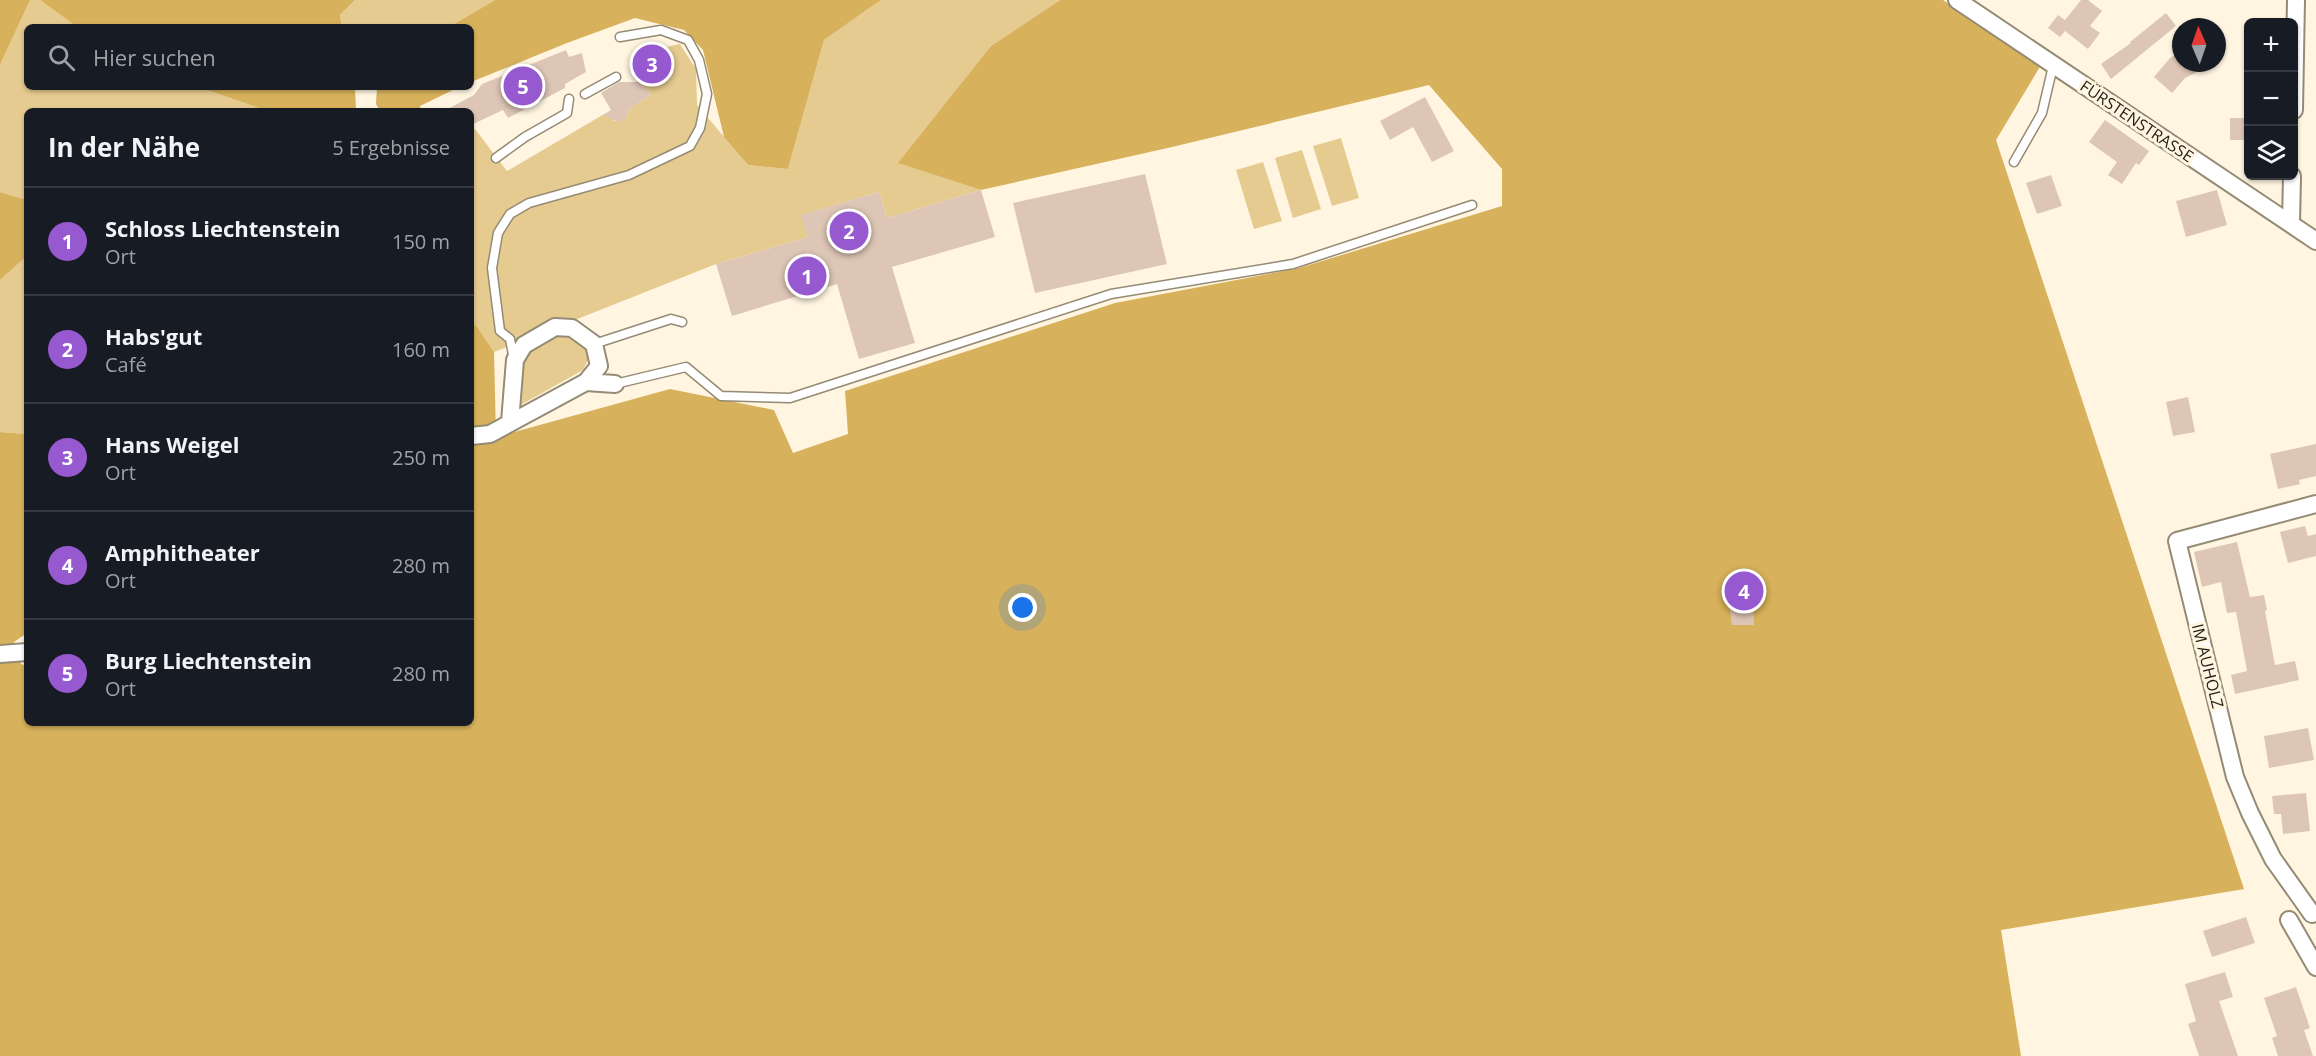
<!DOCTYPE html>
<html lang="de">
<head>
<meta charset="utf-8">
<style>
  :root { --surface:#171b24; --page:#242831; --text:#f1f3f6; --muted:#9ea1a6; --line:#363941; --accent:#9759cf }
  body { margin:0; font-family:"Open Sans",sans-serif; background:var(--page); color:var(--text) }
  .controls { position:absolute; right:18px; top:18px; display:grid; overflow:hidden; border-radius:9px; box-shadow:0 2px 4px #0004 }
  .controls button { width:54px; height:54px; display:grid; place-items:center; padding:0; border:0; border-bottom:2px solid var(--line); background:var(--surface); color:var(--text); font:30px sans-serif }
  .compass { position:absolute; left:2172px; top:18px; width:54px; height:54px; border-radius:50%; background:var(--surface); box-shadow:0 2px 4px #0004; rotate:358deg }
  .you { position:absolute; left:1023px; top:608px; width:21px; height:21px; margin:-15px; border:4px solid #fff; border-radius:50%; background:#1a73e8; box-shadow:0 0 0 9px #1a73e833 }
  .badge { display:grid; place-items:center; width:39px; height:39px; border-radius:50%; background:var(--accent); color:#fff; font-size:20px; font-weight:700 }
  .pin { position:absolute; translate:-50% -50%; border:3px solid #fff; box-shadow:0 2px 6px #0006 }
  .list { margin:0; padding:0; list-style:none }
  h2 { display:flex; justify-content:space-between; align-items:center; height:78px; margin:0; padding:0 24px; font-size:26px }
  h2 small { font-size:20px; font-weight:400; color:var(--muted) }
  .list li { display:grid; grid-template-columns:39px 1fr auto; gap:18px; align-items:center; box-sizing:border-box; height:108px; padding:0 24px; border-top:2px solid var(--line) }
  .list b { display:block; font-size:22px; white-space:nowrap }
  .list p { margin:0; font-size:20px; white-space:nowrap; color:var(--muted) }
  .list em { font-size:20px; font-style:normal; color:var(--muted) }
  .icon { flex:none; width:33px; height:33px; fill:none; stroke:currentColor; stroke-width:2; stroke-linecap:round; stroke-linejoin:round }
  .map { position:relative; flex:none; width:2316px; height:1056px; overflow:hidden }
  .search { position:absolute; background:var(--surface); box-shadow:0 2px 4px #0004; left:24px; top:24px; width:450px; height:66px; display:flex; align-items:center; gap:15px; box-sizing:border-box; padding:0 21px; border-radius:9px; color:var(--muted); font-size:22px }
  .panel { position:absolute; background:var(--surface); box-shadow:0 2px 4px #0004; left:24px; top:108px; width:450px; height:618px; border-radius:9px }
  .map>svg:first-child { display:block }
  .green { fill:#e6cb90 }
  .forest { fill:#d7b15b }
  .building { fill:#dec6b6 }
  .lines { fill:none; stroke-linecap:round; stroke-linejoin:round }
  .service-casing { stroke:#958b74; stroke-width:11 }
  .minor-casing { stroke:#958b74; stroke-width:20 }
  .service { stroke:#fff; stroke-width:8 }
  .minor { stroke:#fff; stroke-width:16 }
  .labels { text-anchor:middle; stroke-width:6; stroke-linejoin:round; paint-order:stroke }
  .street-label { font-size:16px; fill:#221d15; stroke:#fff5e1 }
</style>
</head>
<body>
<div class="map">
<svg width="2316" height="1056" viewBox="0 0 2316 1056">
  <rect width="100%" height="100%" fill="#fff5e1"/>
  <path class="green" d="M 30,0 L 40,0 L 77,27 L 27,27 L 27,87 L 159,87 L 164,90 L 198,87 L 268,111 L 27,111 L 27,200 L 0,192 L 0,65 Z
    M 355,0 L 495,0 L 449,27 L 342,27 L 340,15 Z
    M 881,0 L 1060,0 L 991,46 L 899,163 L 981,190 L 887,218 L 879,192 L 802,215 L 808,237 L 716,264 L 494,352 L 476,325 L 471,327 L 471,132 L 475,129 L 507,171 L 606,113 L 614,121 L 626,119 L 629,109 L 651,95 L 639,82 C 647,59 656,48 680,44 L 696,69 L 697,105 L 748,165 L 788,169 L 824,40 Z
    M 1341,138 L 1359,198 L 1332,206 L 1313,146 Z
    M 1302,150 L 1321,209 L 1293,218 L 1275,158 Z
    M 1263,162 L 1282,221 L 1254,229 L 1236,170 Z
    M 27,256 L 27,434 L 0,432 L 0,280 Z
    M 562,332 L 587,347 L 589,358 L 583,370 L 519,406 C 520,383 517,354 539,339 C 545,335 556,334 562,332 Z"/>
  <path class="forest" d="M 0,0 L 30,0 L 0,65 Z
    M 40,0 L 355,0 L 340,15 L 342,27 L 77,27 Z
    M 495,0 L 881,0 L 824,40 L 788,169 L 748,165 L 724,137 L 703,50 L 684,30 L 635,18 L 567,43 L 471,82 L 471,27 L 449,27 Z
    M 1060,0 L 1943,0 L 2041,65 L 1996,140 L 2244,889 L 2001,930 L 2021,1056 L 0,1056 L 0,432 L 27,434 L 27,633 L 14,642 L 21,664 L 27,666 L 27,723 L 471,723 L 471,327 L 476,325 L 494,352 L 496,437 L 670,389 L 774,410 L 793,453 L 848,434 L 845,391 L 1115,303 L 1299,268 L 1502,206 L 1502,169 L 1429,85 L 1172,147 L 981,190 L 898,163 L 991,46 Z
    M 159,87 L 355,87 L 356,111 L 268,111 L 198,87 L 163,90 Z
    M 377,87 L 459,87 L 420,106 L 422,111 L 380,111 L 376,104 Z
    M 0,192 L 27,200 L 27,256 L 0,280 Z"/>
  <path class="building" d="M 2081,0 L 2088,0 L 2102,11 L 2090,26 L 2100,33 L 2088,49 L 2065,31 L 2060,37 L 2048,28 L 2058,15 L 2065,20 Z
    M 2166,13 L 2176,26 L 2111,79 L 2101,64 L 2131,43 L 2130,42 Z
    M 566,50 L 569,57 L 582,53 L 586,72 L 565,84 L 565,88 L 508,118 L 503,110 L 471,125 L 471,111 L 444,111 L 474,95 L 482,84 Z
    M 2181,52 L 2181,63 L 2215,63 L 2185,78 L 2172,93 L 2154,77 L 2170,58 Z
    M 619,82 L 639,82 L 651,95 L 629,109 L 626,119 L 618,122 L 603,115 L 611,110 L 601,93 Z
    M 1425,97 L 1454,151 L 1432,162 L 1413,127 L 1390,140 L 1380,121 Z
    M 2230,118 L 2248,118 L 2248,140 L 2230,140 Z
    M 2105,120 L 2149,151 L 2139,165 L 2136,163 L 2122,184 L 2108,175 L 2117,162 L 2089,142 Z
    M 1145,174 L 1167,264 L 1035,293 L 1013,203 Z
    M 2051,175 L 2062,206 L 2037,214 L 2026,183 Z
    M 981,190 L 995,237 L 892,267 L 915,343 L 859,359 L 837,284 L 732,316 L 716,264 L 808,237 L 801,215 L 879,192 L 887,218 Z
    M 2217,190 L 2227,225 L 2186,237 L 2176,201 Z
    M 2188,397 L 2195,432 L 2173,436 L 2166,402 Z
    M 2316,444 L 2316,476 L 2299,480 L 2300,484 L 2278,489 L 2270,454 Z
    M 2305,526 L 2308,536 L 2316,534 L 2316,556 L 2288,563 L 2280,532 Z
    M 2237,542 L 2250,597 L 2264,595 L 2267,610 L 2265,611 L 2275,665 L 2295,661 L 2299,680 L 2235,694 L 2231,675 L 2247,671 L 2236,612 L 2227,613 L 2221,582 L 2202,587 L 2194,552 Z
    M 1753,602 L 1754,625 L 1732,625 L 1729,604 Z
    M 2308,728 L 2314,760 L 2269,768 L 2264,736 Z
    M 2306,793 L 2310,831 L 2283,834 L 2281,814 L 2274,814 L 2272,796 Z
    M 2246,917 L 2255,943 L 2212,957 L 2203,931 Z
    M 2225,972 L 2233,997 L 2219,1001 L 2238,1056 L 2199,1056 L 2188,1024 L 2196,1021 L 2185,984 Z
    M 2296,987 L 2310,1028 L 2304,1030 L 2313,1056 L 2278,1056 L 2272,1038 L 2277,1036 L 2264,998 Z"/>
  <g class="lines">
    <g class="service-casing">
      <path id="service" d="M 585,94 L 616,77
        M 496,158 L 525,137 L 567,113 L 569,99
        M 2014,162 L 2042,113 L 2053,66
        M 594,344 L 671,319 L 682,322
        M 514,360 L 510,339 L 500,331 L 492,268 L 498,233 L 510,214 L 529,203 L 629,175 L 690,146 L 700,128 L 707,94 L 699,60 L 688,40 L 661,30 L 620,37
        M 615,384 L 686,367 L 721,396 L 790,398 L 1111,294 L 1293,264 L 1472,205"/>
    </g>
    <g class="minor-casing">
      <path id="minor" d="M 1957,0 L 2316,241
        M 2294,110 L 2296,0
        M 2291,223 L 2292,176
        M 510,422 L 515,360 L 524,345 L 555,327 L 572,328 L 594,344 L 599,366 L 586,382
        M 471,436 L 490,434 L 586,382 L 615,384
        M 0,654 L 27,652
        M 2312,914 L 2273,859 L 2250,813 L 2235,777 L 2177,541 L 2316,504
        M 2289,920 L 2316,967"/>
    </g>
    <use href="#service" class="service"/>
    <use href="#minor" class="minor"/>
  </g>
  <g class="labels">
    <g class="street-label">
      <text transform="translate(2137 121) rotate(34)" y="6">FÜRSTENSTRASSE</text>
      <text transform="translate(2208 666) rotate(76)" y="6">IM AUHOLZ</text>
    </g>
  </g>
</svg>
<div class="controls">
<button>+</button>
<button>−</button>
<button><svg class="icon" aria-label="layers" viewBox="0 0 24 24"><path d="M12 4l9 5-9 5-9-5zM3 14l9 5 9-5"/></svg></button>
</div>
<svg class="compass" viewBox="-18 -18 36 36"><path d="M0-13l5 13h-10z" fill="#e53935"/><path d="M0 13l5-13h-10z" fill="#9ea1a6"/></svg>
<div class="you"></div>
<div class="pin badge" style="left:807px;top:276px">1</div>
<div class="pin badge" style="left:849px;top:231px">2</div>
<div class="pin badge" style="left:652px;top:64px">3</div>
<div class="pin badge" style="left:1744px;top:591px">4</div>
<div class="pin badge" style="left:523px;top:86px">5</div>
<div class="search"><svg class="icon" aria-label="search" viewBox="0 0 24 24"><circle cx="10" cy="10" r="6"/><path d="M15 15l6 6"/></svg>Hier suchen</div>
<section class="panel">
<h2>In der Nähe<small>5 Ergebnisse</small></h2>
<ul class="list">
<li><span class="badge">1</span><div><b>Schloss Liechtenstein</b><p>Ort</p></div><em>150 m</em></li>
<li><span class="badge">2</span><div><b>Habs'gut</b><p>Café</p></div><em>160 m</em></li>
<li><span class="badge">3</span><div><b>Hans Weigel</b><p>Ort</p></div><em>250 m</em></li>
<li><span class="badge">4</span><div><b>Amphitheater</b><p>Ort</p></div><em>280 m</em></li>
<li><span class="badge">5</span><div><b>Burg Liechtenstein</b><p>Ort</p></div><em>280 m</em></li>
</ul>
</section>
</div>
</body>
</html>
